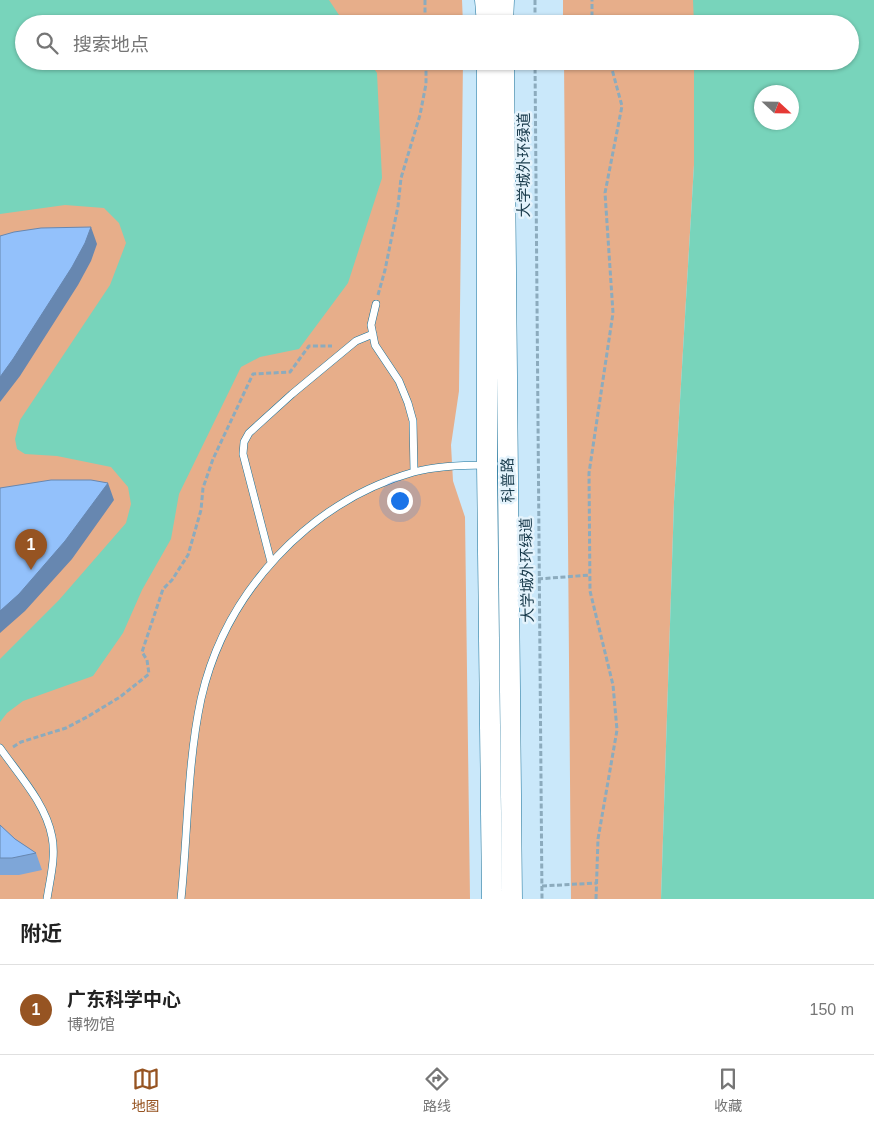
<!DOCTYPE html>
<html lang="zh">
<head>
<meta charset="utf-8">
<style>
  :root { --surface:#fff; --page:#f2f2f2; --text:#222; --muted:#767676; --line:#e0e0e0; --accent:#965422 }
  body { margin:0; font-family:Helvetica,"Noto Sans SC",sans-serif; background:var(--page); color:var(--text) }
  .compass { position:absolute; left:754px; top:85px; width:45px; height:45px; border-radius:50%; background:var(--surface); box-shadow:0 1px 4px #0004; rotate:112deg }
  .you { position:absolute; left:399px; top:500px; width:18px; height:18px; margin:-12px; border:4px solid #fff; border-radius:50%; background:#1a73e8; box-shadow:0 0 0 8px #1a73e833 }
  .badge { display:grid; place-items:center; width:32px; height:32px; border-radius:50%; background:var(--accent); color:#fff; font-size:16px; font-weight:700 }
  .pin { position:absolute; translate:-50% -41px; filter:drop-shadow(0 1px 2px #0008) }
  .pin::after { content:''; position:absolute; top:26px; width:18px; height:15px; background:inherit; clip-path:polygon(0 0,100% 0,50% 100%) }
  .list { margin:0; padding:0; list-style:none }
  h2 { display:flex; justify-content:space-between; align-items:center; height:65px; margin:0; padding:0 20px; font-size:21px }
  h2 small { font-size:16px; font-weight:400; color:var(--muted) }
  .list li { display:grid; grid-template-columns:32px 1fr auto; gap:15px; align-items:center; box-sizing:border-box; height:90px; padding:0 20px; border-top:1px solid var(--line) }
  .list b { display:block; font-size:19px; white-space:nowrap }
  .list p { margin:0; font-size:16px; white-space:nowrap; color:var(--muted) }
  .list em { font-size:16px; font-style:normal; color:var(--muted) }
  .icon { flex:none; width:28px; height:28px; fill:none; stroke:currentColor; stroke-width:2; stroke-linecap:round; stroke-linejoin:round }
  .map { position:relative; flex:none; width:874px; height:899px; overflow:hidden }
  .search { position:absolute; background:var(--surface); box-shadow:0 1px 4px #0004; left:15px; right:15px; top:15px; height:55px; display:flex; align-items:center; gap:12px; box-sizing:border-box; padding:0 18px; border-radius:28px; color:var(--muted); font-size:19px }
  .sheet { height:155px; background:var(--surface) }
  nav { display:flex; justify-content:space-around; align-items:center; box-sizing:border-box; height:70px; border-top:1px solid var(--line); background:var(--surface); font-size:14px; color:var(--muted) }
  nav a { display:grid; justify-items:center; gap:2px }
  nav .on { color:var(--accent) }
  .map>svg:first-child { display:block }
  .green { fill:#e7ae8a }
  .water { fill:#78d4bb; fill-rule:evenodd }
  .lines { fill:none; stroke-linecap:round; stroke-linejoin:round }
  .lane-casing { stroke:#197199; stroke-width:8 }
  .secondary-casing { stroke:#197199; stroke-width:21 }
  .path { stroke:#8cabbd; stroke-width:3; stroke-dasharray:5 2.5; stroke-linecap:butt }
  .lane { stroke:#fff; stroke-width:7 }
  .secondary { stroke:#fff; stroke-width:20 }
  .wall { fill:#7ea6d8 }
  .shaded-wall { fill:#6787b0 }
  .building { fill:#93c1fb; stroke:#6787b0 }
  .labels { text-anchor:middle; stroke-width:5; stroke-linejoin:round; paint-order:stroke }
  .street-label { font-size:15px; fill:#163849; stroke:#e4f3fc }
</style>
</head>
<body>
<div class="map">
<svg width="874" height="899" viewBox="0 0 874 899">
  <rect width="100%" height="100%" fill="#cae8fa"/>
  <path class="green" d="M 0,0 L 462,0 L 463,24 L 24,24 L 24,61 L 463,61 L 459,391 L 451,445 L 453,481 L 465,517 L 470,899 L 0,899 Z
    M 563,0 L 694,0 L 694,24 L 563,24 Z
    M 564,61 L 694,61 L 694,165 L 674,502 L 661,899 L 571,899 Z"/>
  <path class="water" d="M 0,0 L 329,0 L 345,24 L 24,24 L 24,61 L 369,61 L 377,73 L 382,178 L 348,283 L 299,349 L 260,357 L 241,367 L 179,494 L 171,539 L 142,590 L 123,633 L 93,676 L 23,701 L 7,713 L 0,722 L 0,659 L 59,600 L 126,523 L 131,504 L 128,487 L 111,467 L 57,456 L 25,454 L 17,449 L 15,439 L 20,420 L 110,285 L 126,243 L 119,223 L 104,208 L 65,205 L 0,214 Z
    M 693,0 L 874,0 L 874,899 L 661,899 L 674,502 L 694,165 L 694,61 L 850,61 L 850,24 L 694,24 ZM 792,92 L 792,122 L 762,122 L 762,92 Z"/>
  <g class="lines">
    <g class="lane-casing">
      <path id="lane" d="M 376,304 L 371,325 L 375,345 L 399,381 L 408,403 L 413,421 L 414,472
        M 271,562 L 243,454 L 244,442 L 249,433 L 292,394 L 356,341 L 373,334
        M 0,748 C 19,775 46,804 52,837 C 56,857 50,879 47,899
        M 181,899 C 188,832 187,765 201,699 C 225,593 308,502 414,472 C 437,466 461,465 485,465"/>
    </g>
    <g class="secondary-casing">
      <path id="secondary" d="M 485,0 L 487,24
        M 503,24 L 504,0
        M 487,61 L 487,465 L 492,899
        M 504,61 L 512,899"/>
    </g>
    <path class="path" d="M 425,0 L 425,24
      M 535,0 L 535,24
      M 592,24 L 592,0
      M 535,61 L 542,899
      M 378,295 L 385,270 L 398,206 L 401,178 L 420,115 L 426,84 L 426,61
      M 538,579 L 590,575
      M 13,747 L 21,742 L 66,728 L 87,717 L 120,697 L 149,674 L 147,660 L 142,652 L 163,589 L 172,580 L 188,555 L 201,510 L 203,488 L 213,459 L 253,374 L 290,372 L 309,346 L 332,346
      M 542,886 L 597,883
      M 596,899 L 598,839 L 617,730 L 613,685 L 590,591 L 589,473 L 613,313 L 605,193 L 622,106 L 610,62 L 607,61"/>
    <use href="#lane" class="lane"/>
    <use href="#secondary" class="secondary"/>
  </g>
  <path class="wall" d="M 0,825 L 15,839 L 36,853 L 42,870 L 19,875 L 0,875 Z"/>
  <path class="shaded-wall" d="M 91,227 L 97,244 L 91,261 L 78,285 L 20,376 L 0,402 L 0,377 Z
    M 108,483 L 114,500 L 72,559 L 25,611 L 0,633 L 0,611 Z"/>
  <path class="building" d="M 91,227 L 85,243 L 72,267 L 13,359 L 0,377 L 0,236 L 14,232 L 41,228 Z
    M 51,480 L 91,480 L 108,483 L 65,541 L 19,594 L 0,611 L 0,488 Z
    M 0,825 L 15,839 L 36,853 L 12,858 L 0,858 Z"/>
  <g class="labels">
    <g class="street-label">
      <text transform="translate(524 165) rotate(-90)" y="5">大学城外环绿道</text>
      <text transform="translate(508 480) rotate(-91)" y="5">科普路</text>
      <text transform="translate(527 570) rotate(-91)" y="5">大学城外环绿道</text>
    </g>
  </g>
</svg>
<svg class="compass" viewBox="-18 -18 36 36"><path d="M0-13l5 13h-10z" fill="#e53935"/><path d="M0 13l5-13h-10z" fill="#767676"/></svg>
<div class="you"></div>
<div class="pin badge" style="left:31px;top:570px">1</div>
<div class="search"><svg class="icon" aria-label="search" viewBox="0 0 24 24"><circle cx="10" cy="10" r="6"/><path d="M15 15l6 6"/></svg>搜索地点</div>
</div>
<section class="sheet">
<h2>附近<small></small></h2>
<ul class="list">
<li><span class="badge">1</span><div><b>广东科学中心</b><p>博物馆</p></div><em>150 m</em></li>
</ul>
</section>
<nav>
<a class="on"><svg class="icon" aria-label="map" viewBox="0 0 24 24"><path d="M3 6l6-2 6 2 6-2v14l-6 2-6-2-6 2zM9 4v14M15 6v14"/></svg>地图</a>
<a><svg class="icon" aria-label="directions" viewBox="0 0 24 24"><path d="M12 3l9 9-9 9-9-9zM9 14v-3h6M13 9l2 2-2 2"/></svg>路线</a>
<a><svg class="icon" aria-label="saved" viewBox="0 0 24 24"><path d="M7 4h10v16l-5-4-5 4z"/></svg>收藏</a>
</nav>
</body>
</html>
